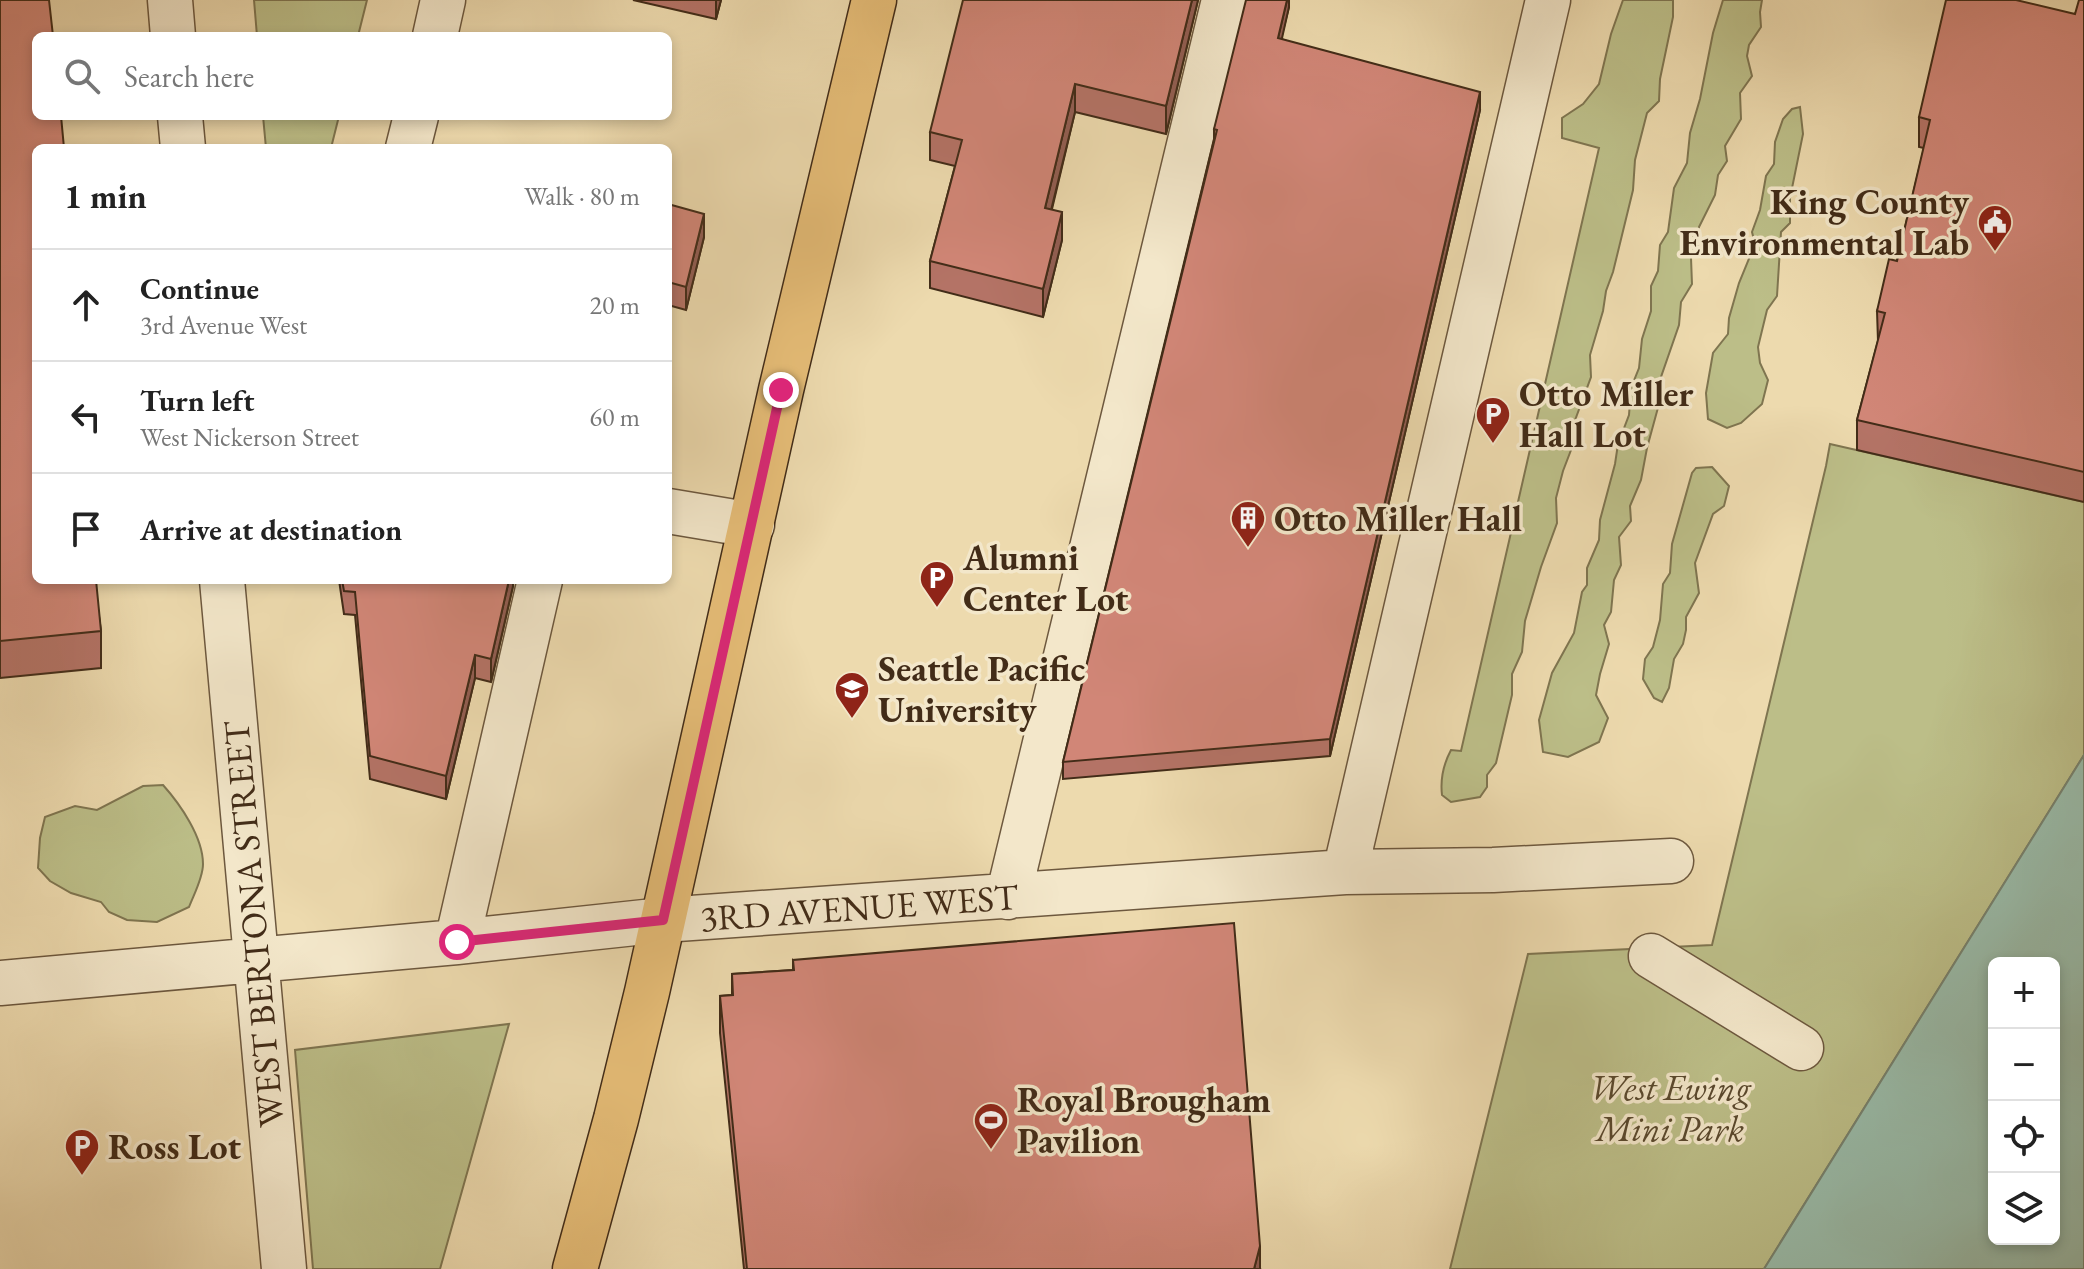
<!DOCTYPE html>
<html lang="en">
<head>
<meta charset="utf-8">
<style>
  :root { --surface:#fff; --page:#f6f6f6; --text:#222; --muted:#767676; --line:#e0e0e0 }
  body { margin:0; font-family:"EB Garamond",serif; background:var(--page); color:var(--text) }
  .controls { position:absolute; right:24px; bottom:24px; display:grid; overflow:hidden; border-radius:12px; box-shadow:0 4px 12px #0003 }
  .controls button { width:72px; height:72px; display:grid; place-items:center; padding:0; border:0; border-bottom:2px solid var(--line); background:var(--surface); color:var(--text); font:40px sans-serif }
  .stop { position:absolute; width:24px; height:24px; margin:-18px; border:6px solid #db2777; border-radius:50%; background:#fff }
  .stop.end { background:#db2777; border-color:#fff; box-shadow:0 2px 8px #0008 }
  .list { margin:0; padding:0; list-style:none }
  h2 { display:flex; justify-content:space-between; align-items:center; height:104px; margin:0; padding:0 32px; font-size:34px }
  h2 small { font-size:26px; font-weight:400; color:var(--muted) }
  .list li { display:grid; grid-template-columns:52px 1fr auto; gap:24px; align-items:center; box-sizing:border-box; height:112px; padding:0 32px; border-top:2px solid var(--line) }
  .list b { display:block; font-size:30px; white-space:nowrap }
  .list p { margin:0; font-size:26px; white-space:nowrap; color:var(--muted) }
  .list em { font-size:26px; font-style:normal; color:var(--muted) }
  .icon { flex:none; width:44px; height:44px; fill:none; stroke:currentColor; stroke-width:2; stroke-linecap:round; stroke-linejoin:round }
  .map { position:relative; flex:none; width:2084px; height:1269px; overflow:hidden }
  .search { position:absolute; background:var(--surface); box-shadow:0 4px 12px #0003; left:32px; top:32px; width:640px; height:88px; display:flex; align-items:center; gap:20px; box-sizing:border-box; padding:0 28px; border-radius:12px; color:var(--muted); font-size:30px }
  .panel { position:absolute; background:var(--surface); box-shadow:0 4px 12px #0003; left:32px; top:144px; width:640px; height:440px; border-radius:12px }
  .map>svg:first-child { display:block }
  .green { fill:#bcbe88; stroke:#7f7550; stroke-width:2 }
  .water { fill:#99bba9; stroke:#76826f; stroke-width:2; fill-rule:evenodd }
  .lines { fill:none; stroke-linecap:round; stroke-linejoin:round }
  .minor-casing { stroke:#6d583e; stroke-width:47 }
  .major-casing { stroke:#422c18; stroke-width:47 }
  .minor { stroke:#f3e7ca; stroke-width:44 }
  .major { stroke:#e6bd77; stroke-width:44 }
  .wall { fill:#b47366; stroke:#422c18; stroke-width:2 }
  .shaded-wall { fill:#925e53; stroke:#422c18; stroke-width:2 }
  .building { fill:#d18677; stroke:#422c18; stroke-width:2 }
  .route { stroke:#db2777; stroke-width:10 }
  .labels { text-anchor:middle; stroke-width:7; stroke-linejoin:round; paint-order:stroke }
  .poi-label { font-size:36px; font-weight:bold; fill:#422c18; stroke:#f3e7ca; text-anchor:start }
  .street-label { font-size:36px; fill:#422c18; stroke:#f3e7ca }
  .park-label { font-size:36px; font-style:italic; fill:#5a492e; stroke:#f3e7ca }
</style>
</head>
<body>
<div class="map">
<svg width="2084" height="1269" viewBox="0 0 2084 1269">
  <rect width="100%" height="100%" fill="#eddaae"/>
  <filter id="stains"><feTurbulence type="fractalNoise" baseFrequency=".0025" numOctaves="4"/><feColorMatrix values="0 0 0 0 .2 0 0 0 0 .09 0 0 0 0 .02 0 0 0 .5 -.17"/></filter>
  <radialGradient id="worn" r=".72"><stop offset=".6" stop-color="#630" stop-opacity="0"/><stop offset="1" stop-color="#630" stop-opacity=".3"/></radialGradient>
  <path class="green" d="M 254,0 L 367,0 L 358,36 L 257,36 Z
    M 1623,0 L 1673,0 L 1673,17 L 1660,79 L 1659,101 L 1647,113 L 1635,160 L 1633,190 L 1613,272 L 1606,291 L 1603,311 L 1590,355 L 1591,377 L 1574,423 L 1571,450 L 1563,471 L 1556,498 L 1557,523 L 1541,567 L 1525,621 L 1522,652 L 1512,674 L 1512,695 L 1496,763 L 1487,775 L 1487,787 L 1480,797 L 1451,802 L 1442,795 C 1440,778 1443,765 1451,750 L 1461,751 L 1599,148 L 1562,138 L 1562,118 L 1583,104 L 1599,84 L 1611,34 Z
    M 1723,0 L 1762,0 L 1760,12 L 1761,27 L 1749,45 L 1747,56 L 1752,76 L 1740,93 L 1741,119 L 1725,146 L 1727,161 L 1718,175 L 1715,195 L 1699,227 L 1698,246 L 1691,258 L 1692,284 L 1681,302 L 1679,325 L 1661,377 L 1662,393 L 1647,448 L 1641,480 L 1630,506 L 1631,521 L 1619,537 L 1621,565 L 1614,580 L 1611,612 L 1604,625 L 1609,644 L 1600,674 L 1596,695 L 1608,718 L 1599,742 L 1568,757 L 1543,752 L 1539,720 L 1552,673 L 1574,633 L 1582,592 L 1587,585 L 1587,568 L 1599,540 L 1600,520 L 1615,464 L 1618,444 L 1629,415 L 1631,388 L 1639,368 L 1642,339 L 1651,311 L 1651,286 L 1658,271 L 1660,245 L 1668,232 L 1674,188 L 1687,163 L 1690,133 L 1700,99 L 1713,33 Z
    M 1800,107 L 1803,134 L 1790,198 L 1790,223 L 1781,232 L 1777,296 L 1767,310 L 1758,347 L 1760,363 L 1768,380 L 1762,404 L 1741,423 L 1727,428 L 1708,419 L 1706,393 L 1713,353 L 1728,334 L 1729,318 L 1739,283 L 1755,244 L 1752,232 L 1760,210 L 1766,176 L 1774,164 L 1775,142 L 1783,119 L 1792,109 Z
    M 263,116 L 339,116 L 331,148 L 266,148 Z
    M 1830,444 L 2084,502 L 2084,755 L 1764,1269 L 1450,1269 L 1528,954 L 1712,945 L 1826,466 Z
    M 1712,467 L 1729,486 L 1724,506 L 1713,514 L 1695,563 L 1699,593 L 1686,617 L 1686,630 L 1683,644 L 1674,659 L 1669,688 L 1662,702 L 1654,698 L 1643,679 L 1645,659 L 1653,647 L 1660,620 L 1663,584 L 1670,573 L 1672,544 L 1692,473 L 1696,468 Z
    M 163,785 C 180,804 203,837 203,864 C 203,878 194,894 189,907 L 157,922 L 127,920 L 109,912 L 101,902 L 71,893 L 50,881 L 38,868 L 40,838 L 45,817 L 75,806 L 97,810 L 143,786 Z
    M 509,1024 L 440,1269 L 313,1269 L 295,1050 Z"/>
  <path class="water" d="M 2084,755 L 2084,1269 L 1764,1269 ZM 1994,963 L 2054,963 L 2054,1239 L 1994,1239 Z"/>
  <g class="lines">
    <g class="minor-casing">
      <path id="minor" d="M 170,0 L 173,36
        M 435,36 L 443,0
        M 180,116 L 183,148
        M 408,148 L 416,116
        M 668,511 L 752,525
        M 222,580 L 284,1269
        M 1345,872 L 1548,0
        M 1008,897 L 1224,0
        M 457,942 L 540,580
        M 1651,956 L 1801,1048
        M 0,983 L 457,942 L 663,920 L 1345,872 L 1493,870 L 1671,861"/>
    </g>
    <g class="major-casing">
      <path id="major" d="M 575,1269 L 616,1119 L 647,992 L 781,390 L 874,0"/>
    </g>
    <use href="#minor" class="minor"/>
    <use href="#major" class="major"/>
  </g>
  <path class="wall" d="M 0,0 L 36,148 L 101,631 L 101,668 L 0,678 Z
    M 633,0 L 721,0 L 716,19 Z
    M 1198,0 L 1166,134 L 1075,112 L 1052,209 L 1062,240 L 1043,317 L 930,288 L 930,261 L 955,166 L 930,160 L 930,132 Z
    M 1289,0 L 1289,7 L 1281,39 L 1480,110 L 1330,756 L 1063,779 L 1063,762 L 1214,139 L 1214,129 Z
    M 2084,0 L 2084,502 L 1857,450 L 1857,420 L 1878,341 L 1877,311 L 1897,261 L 1924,148 L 1919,147 L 1919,117 L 2075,14 Z
    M 668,204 L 704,237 L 686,310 L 668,305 Z
    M 339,580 L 513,580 L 513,586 L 491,682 L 475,678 L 446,799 L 370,779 L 355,615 L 344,614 Z
    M 793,960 L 1260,1269 L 744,1269 L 720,1033 L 720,996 L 732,995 L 732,974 L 793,970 Z"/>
  <path class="shaded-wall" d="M 716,0 L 721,0 L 716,19 Z
    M 1192,0 L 1198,0 L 1166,134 L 1166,106 Z
    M 1287,0 L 1289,0 L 1289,7 L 1278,56 L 1278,38 Z
    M 1075,84 L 1075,112 L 1045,235 L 1045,208 Z
    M 1480,92 L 1480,110 L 1330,756 L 1330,739 Z
    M 1062,212 L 1062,240 L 1043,317 L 1043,289 Z
    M 704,214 L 704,237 L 686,310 L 686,287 Z
    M 509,580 L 513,580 L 513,586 L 491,682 L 491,659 Z
    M 475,655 L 475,678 L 446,799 L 446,776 Z
    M 1260,1246 L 1260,1269 L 1254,1269 Z"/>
  <path class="building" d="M 0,0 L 49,0 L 53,36 L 36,36 L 36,116 L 61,116 L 64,148 L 36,148 L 36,580 L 96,580 L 101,631 L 0,641 Z
    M 963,0 L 1192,0 L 1166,106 L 1075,84 L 1045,208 L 1062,212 L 1043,289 L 930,261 L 962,140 L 930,132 Z
    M 1246,0 L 1287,0 L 1278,38 L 1480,92 L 1330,739 L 1063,762 L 1217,130 L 1214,129 Z
    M 1946,0 L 2016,0 L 2075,14 L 2079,0 L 2084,0 L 2084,472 L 1857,420 L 1885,313 L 1877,311 L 1889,259 L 1897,261 L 1930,120 L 1919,117 Z
    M 668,204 L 704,214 L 686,287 L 668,282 Z
    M 342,580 L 509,580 L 491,659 L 475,655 L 446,776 L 370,756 L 355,592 L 344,591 Z
    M 1234,923 L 1260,1246 L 1254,1269 L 747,1269 L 720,996 L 733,995 L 732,974 L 794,970 L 793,960 Z"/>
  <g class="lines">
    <path class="route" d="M 457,942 L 663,920 L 781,390"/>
  </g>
  <defs>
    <g id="civic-pin" transform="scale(1.8)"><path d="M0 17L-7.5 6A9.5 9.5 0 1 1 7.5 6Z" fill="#8f2418" stroke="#f3e7ca"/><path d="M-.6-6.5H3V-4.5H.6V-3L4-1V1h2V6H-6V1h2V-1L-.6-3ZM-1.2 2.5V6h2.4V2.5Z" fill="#fff"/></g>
    <g id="parking-pin" transform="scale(1.8)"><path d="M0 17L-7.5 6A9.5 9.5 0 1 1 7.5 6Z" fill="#8f2418" stroke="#f3e7ca"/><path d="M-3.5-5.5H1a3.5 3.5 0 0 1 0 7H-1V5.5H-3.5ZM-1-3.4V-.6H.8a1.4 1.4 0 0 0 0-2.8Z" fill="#fff"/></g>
    <g id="building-pin" transform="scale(1.8)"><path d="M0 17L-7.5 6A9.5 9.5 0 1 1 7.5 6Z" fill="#8f2418" stroke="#f3e7ca"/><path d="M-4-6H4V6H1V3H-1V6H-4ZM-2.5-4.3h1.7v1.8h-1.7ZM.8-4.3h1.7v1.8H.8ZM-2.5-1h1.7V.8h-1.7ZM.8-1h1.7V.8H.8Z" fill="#fff"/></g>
    <g id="university-pin" transform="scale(1.8)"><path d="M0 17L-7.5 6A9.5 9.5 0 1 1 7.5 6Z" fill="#8f2418" stroke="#f3e7ca"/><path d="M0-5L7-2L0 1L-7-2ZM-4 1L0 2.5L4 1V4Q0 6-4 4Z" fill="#fff"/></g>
    <g id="stadium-pin" transform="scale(1.8)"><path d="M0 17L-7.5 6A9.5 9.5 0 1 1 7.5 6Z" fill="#8f2418" stroke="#f3e7ca"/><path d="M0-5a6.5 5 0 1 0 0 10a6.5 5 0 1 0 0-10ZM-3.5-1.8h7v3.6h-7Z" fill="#fff"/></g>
  </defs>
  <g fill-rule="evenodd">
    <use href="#civic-pin" x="1995" y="222"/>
    <use href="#parking-pin" x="1493" y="414"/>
    <use href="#building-pin" x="1248" y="518"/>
    <use href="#parking-pin" x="937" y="578"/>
    <use href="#university-pin" x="852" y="689"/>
    <use href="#stadium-pin" x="991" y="1120"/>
    <use href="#parking-pin" x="82" y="1146"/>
  </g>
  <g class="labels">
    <g class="poi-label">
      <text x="1969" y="214" text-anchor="end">King County<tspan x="1969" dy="41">Environmental Lab</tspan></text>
      <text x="1519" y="406">Otto Miller<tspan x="1519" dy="41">Hall Lot</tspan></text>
      <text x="1274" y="531">Otto Miller Hall</text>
      <text x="963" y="570">Alumni<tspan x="963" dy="41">Center Lot</tspan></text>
      <text x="878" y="681">Seattle Pacific<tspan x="878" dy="41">University</tspan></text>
      <text x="1017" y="1112">Royal Brougham<tspan x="1017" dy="41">Pavilion</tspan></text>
      <text x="108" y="1159">Ross Lot</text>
    </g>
    <g class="street-label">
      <text transform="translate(859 907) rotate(-4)" y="13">3RD AVENUE WEST</text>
      <text transform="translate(253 924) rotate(-95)" y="13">WEST BERTONA STREET</text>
    </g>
    <g class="park-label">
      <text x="1670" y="1100">West Ewing<tspan x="1670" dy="41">Mini Park</tspan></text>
    </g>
  </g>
  <rect width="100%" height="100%" filter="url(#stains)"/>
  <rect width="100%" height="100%" fill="url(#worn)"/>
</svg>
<div class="controls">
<button>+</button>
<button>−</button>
<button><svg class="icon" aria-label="locate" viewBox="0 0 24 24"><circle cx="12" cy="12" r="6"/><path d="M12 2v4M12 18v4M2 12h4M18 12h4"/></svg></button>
<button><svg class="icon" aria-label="layers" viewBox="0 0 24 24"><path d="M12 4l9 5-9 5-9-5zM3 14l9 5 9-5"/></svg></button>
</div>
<div class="stop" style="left:457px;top:942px"></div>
<div class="stop end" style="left:781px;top:390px"></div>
<div class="search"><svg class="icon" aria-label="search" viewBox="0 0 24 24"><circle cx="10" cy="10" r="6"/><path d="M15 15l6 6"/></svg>Search here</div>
<section class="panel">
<h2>1 min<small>Walk · 80 m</small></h2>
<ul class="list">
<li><svg class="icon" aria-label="ahead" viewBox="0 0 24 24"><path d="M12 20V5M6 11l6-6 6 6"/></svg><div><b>Continue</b><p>3rd Avenue West</p></div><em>20 m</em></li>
<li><svg class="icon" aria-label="left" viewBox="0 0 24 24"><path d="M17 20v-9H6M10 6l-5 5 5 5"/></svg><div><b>Turn left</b><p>West Nickerson Street</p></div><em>60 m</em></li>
<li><svg class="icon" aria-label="arrive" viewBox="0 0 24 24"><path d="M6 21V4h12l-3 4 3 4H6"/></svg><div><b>Arrive at destination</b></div></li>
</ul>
</section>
</div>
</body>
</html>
